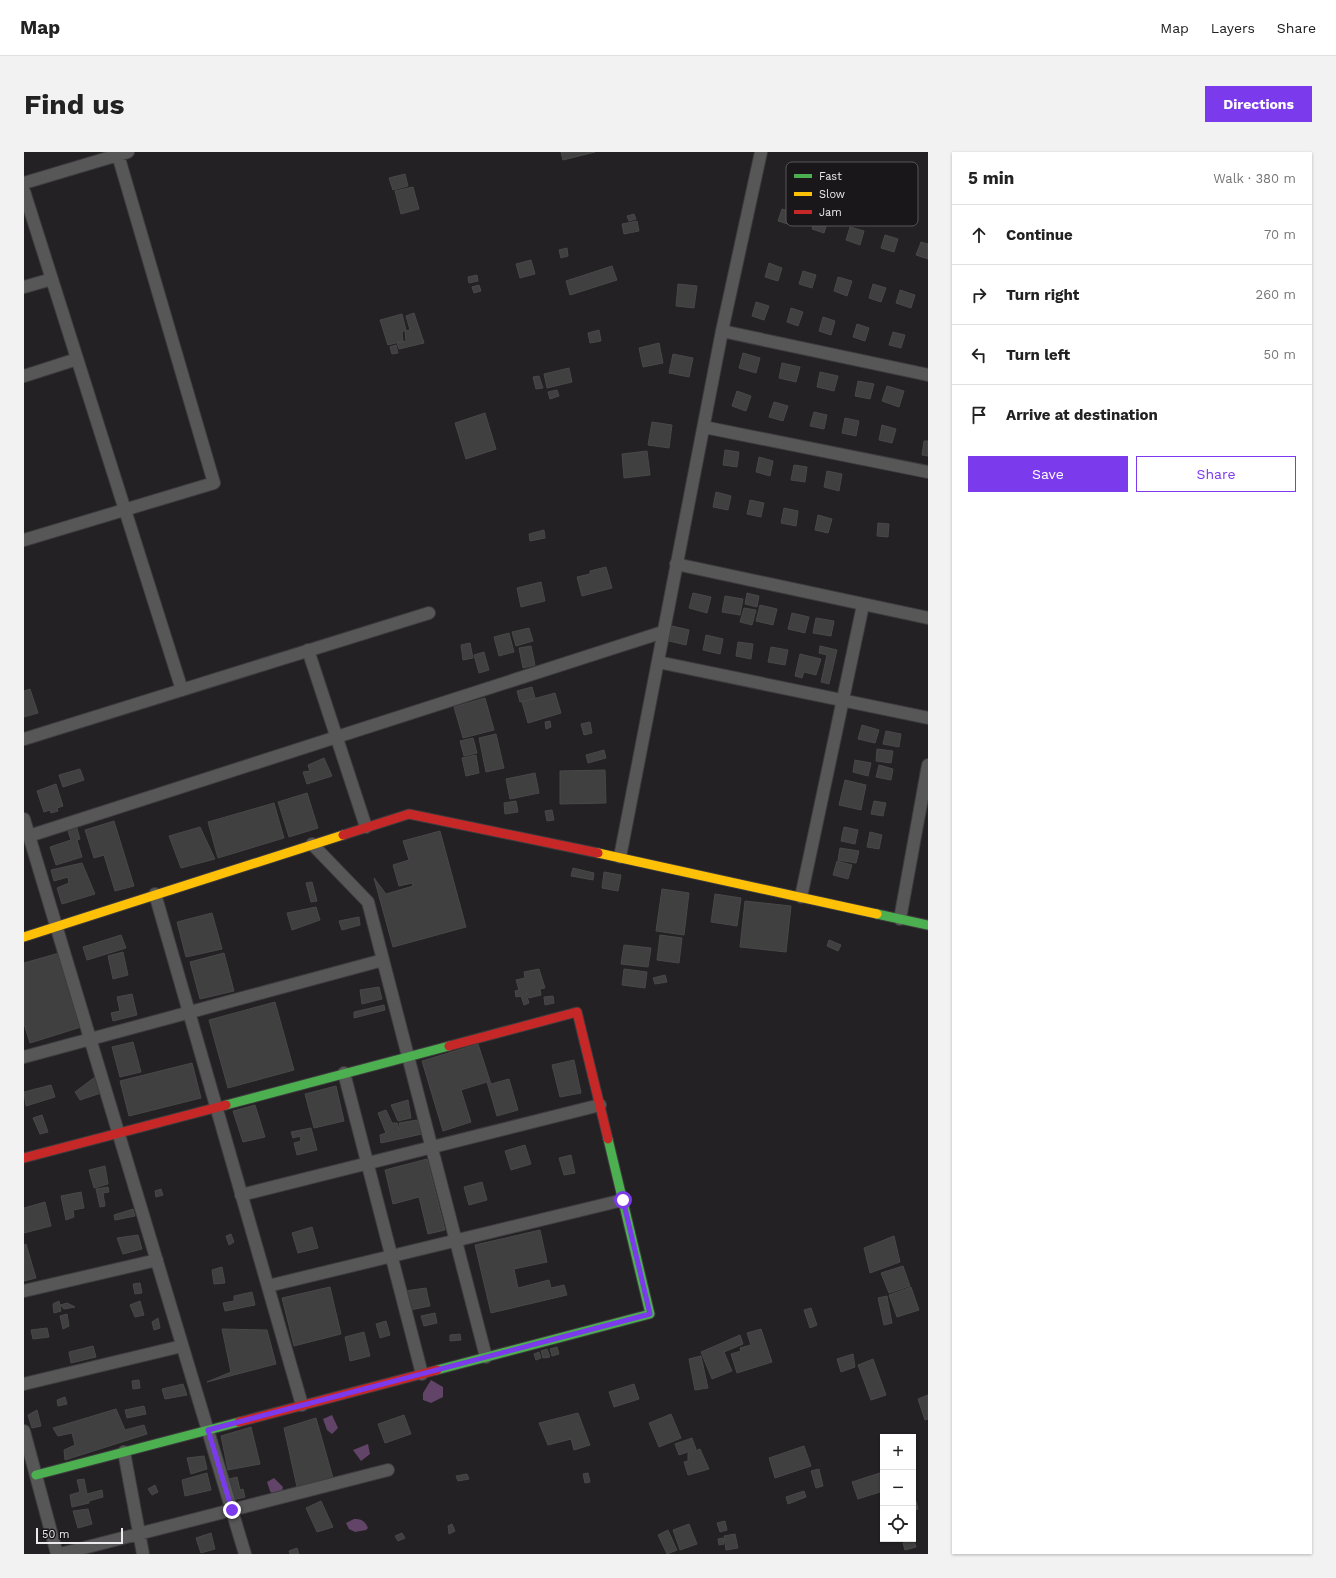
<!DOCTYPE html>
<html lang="en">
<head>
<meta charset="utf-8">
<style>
  :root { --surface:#fff; --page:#f2f2f2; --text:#222; --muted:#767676; --line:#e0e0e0; --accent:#7c3aed }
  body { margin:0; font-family:"Work Sans",sans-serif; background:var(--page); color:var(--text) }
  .controls { position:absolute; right:12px; bottom:12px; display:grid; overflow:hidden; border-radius:0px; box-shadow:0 1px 3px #0004 }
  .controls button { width:36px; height:36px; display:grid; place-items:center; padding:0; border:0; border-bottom:1px solid var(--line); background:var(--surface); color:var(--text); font:20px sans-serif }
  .scale { position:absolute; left:12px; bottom:10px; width:87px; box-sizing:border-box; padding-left:4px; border:2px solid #edeaed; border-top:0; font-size:11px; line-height:14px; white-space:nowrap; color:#edeaed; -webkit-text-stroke:3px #1a171b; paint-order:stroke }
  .stop { position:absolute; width:12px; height:12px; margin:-9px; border:3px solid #7c3aed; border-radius:50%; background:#fff }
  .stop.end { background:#7c3aed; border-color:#fff; box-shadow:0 1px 4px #0008 }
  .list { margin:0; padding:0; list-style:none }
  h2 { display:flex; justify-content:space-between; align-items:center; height:52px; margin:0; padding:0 16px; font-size:17px }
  h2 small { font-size:13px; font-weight:400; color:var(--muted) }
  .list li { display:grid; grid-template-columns:26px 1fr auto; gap:12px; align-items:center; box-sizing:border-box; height:60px; padding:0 16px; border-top:1px solid var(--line) }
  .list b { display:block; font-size:15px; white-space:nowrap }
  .list em { font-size:13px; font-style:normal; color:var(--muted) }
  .actions { display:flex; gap:8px; padding:12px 16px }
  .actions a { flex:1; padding:9px 0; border:1px solid var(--accent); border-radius:0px; text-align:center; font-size:14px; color:var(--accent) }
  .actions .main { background:var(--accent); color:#fff }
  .icon { flex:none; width:22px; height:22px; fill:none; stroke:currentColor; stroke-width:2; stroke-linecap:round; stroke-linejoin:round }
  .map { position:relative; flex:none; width:904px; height:1402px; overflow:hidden; border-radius:0px }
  header { display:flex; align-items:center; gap:24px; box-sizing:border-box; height:56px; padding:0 20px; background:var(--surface); border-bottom:1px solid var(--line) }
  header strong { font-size:19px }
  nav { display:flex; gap:22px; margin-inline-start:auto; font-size:14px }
  .intro { display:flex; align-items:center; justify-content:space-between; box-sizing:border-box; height:96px; padding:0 24px }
  h1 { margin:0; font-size:28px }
  .button { padding:10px 18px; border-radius:0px; background:var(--accent); color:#fff; font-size:14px; font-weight:700 }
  main { display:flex; gap:24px; padding:0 24px }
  aside { flex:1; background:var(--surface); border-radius:0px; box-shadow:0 1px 3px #0004 }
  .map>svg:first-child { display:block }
  .forest { fill:#614468 }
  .building { fill:#3f403f; stroke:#484848 }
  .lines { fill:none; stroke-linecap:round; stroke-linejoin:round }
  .street-casing { stroke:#3d3b3e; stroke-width:14 }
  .fast-casing { stroke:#3d3b3e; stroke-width:11 }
  .slow-casing { stroke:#3d3b3e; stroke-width:11 }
  .jam-casing { stroke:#3d3b3e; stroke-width:11 }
  .street { stroke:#585758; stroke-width:12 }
  .fast { stroke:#4caf50; stroke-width:9 }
  .slow { stroke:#ffc107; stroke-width:9 }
  .jam { stroke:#c62828; stroke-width:9 }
  .route { stroke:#7c3aed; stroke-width:5 }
  .key { fill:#1a171b; stroke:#59565a; stroke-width:1 }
  .key-label { font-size:11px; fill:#edeaed }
</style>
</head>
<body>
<header>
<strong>Map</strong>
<nav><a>Map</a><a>Layers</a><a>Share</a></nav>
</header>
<div class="intro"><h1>Find us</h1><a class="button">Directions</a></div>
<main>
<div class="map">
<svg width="904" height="1402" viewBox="0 0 904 1402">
  <rect width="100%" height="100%" fill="#232123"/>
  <path class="forest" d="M 407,1228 L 419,1235 L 419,1245 L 407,1251 L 399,1248 L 399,1241 Z
    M 308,1263 L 314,1276 L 308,1282 L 303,1278 L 299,1267 Z
    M 344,1292 L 346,1302 L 337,1309 L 329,1298 Z
    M 250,1326 L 259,1335 L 257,1343 L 250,1344 L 246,1339 L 243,1330 Z
    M 330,1367 C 338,1367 341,1369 344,1376 L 342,1378 L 331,1380 L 325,1377 L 322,1371 Z"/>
  <path class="building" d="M 537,0 L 571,0 L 539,8 Z
    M 381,22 L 384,34 L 369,38 L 365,26 Z
    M 389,35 L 395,57 L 377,62 L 371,39 Z
    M 758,57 L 771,61 L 767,73 L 754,69 Z
    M 610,62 L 612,67 L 605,69 L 603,64 Z
    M 792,64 L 804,68 L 800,81 L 788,77 Z
    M 613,69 L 615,79 L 600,82 L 598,72 Z
    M 826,75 L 840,79 L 836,93 L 822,88 Z
    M 861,83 L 874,87 L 870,100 L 857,96 Z
    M 897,90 L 904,92 L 904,107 L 892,103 Z
    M 543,96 L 544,104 L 537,106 L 535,98 Z
    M 507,108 L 511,122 L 496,126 L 492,112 Z
    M 745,111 L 758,116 L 754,129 L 741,125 Z
    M 588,114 L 593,128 L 546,143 L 542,129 Z
    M 779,119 L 792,123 L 788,136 L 775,132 Z
    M 453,123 L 454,129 L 445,131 L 444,125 Z
    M 814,125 L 828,129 L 823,144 L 810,139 Z
    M 654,132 L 673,134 L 670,156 L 652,154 Z
    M 849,132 L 862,136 L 857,150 L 845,146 Z
    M 455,133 L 457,139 L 450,141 L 448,135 Z
    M 876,138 L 891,143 L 887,156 L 872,151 Z
    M 732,150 L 745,154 L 740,168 L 728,164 Z
    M 767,156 L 779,160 L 774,174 L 763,170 Z
    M 390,161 L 400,191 L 375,197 L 373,191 L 382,189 L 381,179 L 386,178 L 382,164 Z
    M 378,162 L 382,178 L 378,180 L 379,189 L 364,193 L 356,168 Z
    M 799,165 L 811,169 L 807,183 L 795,179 Z
    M 833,172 L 845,176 L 841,189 L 829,185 Z
    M 575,178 L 577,189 L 566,191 L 564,181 Z
    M 869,180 L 881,183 L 877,196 L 865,193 Z
    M 635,191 L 639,211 L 619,215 L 615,196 Z
    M 372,193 L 374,201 L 368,202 L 366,195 Z
    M 719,201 L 736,206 L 732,221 L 715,216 Z
    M 649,202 L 669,206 L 665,225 L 645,221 Z
    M 758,211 L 776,215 L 772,230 L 755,226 Z
    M 545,216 L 548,230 L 523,236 L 520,222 Z
    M 796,220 L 814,224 L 810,239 L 793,235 Z
    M 515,224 L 519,236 L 512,237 L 509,225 Z
    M 834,229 L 850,232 L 846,247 L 831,244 Z
    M 863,234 L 880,239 L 875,255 L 858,249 Z
    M 533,238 L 535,244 L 526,247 L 524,240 Z
    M 713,239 L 727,244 L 722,259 L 708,254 Z
    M 750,250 L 764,254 L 759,269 L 745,265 Z
    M 790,260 L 803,263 L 800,277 L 786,274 Z
    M 461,261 L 472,297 L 442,307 L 431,271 Z
    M 821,266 L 835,269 L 832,284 L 818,281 Z
    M 628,270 L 648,273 L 645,296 L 624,293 Z
    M 858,273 L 872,277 L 868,291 L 855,288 Z
    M 900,289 L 904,289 L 904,304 L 898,303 Z
    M 701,298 L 715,300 L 713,315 L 699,313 Z
    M 623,299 L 626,323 L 600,326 L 598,302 Z
    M 735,305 L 749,309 L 746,324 L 732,320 Z
    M 770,313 L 783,315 L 781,330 L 767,328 Z
    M 803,319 L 818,322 L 815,339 L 800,335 Z
    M 692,340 L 707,344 L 704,358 L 689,355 Z
    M 726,348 L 740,351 L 737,365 L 723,362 Z
    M 760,356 L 774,359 L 772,374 L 757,371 Z
    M 794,363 L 808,367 L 804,381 L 791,378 Z
    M 854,371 L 865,372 L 864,385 L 853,384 Z
    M 520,378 L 521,386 L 506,389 L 505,382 Z
    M 582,415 L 588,436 L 558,444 L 553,425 L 566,422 L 566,419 Z
    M 517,430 L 521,449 L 497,455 L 493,436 Z
    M 669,441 L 687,445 L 683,461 L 665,456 Z
    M 723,441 L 735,444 L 733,455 L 721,452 Z
    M 701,444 L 719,447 L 716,463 L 698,460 Z
    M 736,453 L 753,457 L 749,473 L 732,469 Z
    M 720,456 L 732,458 L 728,473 L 716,470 Z
    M 768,461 L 785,465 L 781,481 L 764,477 Z
    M 792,466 L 810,469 L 807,484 L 789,481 Z
    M 648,474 L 665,478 L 662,493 L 645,489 Z
    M 505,476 L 509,489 L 492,494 L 488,480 Z
    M 485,481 L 490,500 L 475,504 L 470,485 Z
    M 682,483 L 699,487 L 696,502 L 679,498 Z
    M 714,490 L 729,492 L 727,507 L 712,504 Z
    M 446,491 L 449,506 L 439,508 L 437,493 Z
    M 507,494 L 511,513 L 499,516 L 495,496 Z
    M 796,494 L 813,498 L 805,532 L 797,530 L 803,503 L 795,501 Z
    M 747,495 L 764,498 L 761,513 L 744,510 Z
    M 460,500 L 465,518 L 455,521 L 450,503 Z
    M 776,502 L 797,507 L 792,523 L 780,520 L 778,526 L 771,524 Z
    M 508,535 L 511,546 L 496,550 L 493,539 Z
    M 6,537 L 14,561 L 0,565 L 0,539 Z
    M 531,541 L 537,561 L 504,571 L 498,550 Z
    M 461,546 L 470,578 L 439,586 L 430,555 Z
    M 526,569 L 527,575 L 522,577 L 521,570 Z
    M 566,570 L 568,581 L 560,583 L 557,572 Z
    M 838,573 L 855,578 L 851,591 L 834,587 Z
    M 862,579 L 877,582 L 875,595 L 859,592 Z
    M 472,582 L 480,616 L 462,620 L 455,586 Z
    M 449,586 L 453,601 L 440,604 L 436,589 Z
    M 853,597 L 869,599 L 867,611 L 852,609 Z
    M 580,598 L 582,606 L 564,611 L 562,603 Z
    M 452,603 L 455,621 L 442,624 L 438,606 Z
    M 300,606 L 308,624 L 283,632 L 279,620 L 286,619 L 284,613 Z
    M 831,608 L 847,611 L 844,624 L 829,620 Z
    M 855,613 L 869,617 L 867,628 L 852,625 Z
    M 56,617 L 60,628 L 39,635 L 35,623 Z
    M 581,618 L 582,651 L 536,652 L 536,619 Z
    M 511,621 L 515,641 L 486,647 L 482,627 Z
    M 821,628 L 842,633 L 837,658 L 815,653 Z
    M 32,632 L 39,654 L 33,656 L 34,659 L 27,661 L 26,658 L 20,660 L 13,639 Z
    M 283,641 L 294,676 L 265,685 L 254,650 Z
    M 492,649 L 494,660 L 481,662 L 480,651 Z
    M 850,649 L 862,651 L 859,664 L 847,662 Z
    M 250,651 L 260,686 L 194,706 L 184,670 Z
    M 528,658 L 530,668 L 523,669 L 521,659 Z
    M 90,669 L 110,734 L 91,739 L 80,703 L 70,706 L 61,678 Z
    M 52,673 L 56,687 L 53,688 L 58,705 L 32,713 L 26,695 L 47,688 L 43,676 Z
    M 176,675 L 191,707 L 157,716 L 145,684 Z
    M 820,675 L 834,678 L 831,692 L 817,689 Z
    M 416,679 L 442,775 L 369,795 L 350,726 L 362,742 L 389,734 L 388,731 L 375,734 L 369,713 L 385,708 L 379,689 Z
    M 846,680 L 858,683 L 855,697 L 843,695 Z
    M 816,696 L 835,699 L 832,711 L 814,708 Z
    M 813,709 L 828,713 L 824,727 L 809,723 Z
    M 58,711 L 71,742 L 38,752 L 33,736 L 45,731 L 44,725 L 30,729 L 27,718 Z
    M 549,716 L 570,721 L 569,728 L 547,724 Z
    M 580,720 L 597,723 L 594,739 L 578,736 Z
    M 288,730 L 293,749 L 287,750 L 282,731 Z
    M 638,737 L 665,741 L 660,783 L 632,779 Z
    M 691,742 L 717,746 L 713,774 L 687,770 Z
    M 721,749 L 767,754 L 762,800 L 716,795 Z
    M 292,755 L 296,768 L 268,778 L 263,761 Z
    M 188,761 L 198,797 L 162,805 L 153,770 Z
    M 335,765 L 336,773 L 318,778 L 315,769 Z
    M 97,783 L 102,796 L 63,808 L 59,795 Z
    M 636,783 L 658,786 L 655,811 L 633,808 Z
    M 805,788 L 817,793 L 814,799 L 803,794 Z
    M 600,793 L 627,796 L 624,815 L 597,812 Z
    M 99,800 L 104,823 L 89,827 L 84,804 Z
    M 35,801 L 57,875 L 6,891 L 0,872 L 0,811 Z
    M 200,801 L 210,839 L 176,847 L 166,810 Z
    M 515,817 L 521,836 L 516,837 L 517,843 L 505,846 L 503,841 L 502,841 L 505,851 L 500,853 L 497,844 L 492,845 L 491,839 L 495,838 L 492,828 L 501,826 L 500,820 Z
    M 600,817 L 623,820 L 621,836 L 598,833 Z
    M 641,823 L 643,830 L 631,832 L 629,826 Z
    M 355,835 L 358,847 L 338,852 L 336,838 Z
    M 108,842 L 113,863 L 89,869 L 87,861 L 96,859 L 93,845 Z
    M 529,844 L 530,851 L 521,853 L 520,845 Z
    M 251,850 L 270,918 L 204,936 L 185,868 Z
    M 360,853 L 361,858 L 330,866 L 330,860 Z
    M 109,890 L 117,920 L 96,925 L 88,895 Z
    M 454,892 L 467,932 L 485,927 L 494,958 L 473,964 L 463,930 L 437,938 L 447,970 L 419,979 L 398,909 Z
    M 550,908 L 557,941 L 536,945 L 528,913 Z
    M 168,911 L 177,946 L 105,964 L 96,929 Z
    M 71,925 L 77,941 L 56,948 L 51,940 Z
    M 27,933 L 31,945 L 2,954 L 0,940 Z
    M 312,934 L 320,969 L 290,976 L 281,942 Z
    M 384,948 L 387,966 L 374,969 L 367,953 Z
    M 231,953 L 241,985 L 219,990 L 209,959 Z
    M 362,958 L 368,971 L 373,971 L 375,977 L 376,976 L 375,971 L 393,968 L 398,982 L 357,991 L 356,983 L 362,981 L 354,961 Z
    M 18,963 L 24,980 L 16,982 L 9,966 Z
    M 287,976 L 293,998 L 273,1003 L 270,991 L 277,989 L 276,984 L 269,986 L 267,980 Z
    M 501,993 L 507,1012 L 487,1018 L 481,999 Z
    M 547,1003 L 551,1021 L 540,1023 L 535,1006 Z
    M 403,1007 L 421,1078 L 404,1082 L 395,1045 L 369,1052 L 361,1018 Z
    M 81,1014 L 84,1032 L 70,1036 L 65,1018 Z
    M 458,1030 L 463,1048 L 445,1053 L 440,1035 Z
    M 84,1035 L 85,1040 L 79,1041 L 81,1054 L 76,1055 L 72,1037 Z
    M 137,1037 L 139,1043 L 132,1045 L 131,1039 Z
    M 57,1040 L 60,1056 L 49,1058 L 50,1065 L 42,1068 L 37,1044 Z
    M 21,1050 L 27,1074 L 0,1081 L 0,1056 Z
    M 109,1057 L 111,1064 L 91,1068 L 90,1063 Z
    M 288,1075 L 294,1096 L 274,1101 L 268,1081 Z
    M 516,1078 L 523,1110 L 490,1117 L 494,1136 L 525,1128 L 527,1136 L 540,1133 L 543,1143 L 467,1161 L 451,1093 Z
    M 207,1082 L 210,1090 L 205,1093 L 202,1084 Z
    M 114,1083 L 118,1097 L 99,1102 L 93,1086 Z
    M 870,1084 L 876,1110 L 846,1121 L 840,1096 Z
    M 2,1092 L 12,1126 L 0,1129 L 0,1093 Z
    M 879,1114 L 886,1134 L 865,1141 L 857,1121 Z
    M 198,1115 L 201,1131 L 190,1132 L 188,1118 Z
    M 116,1131 L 118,1141 L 111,1142 L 109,1132 Z
    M 306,1135 L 317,1182 L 270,1194 L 258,1146 Z
    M 887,1135 L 895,1158 L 873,1165 L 865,1143 Z
    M 402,1136 L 406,1154 L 386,1158 L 381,1139 Z
    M 228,1140 L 231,1153 L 201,1159 L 199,1151 L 210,1149 L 210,1144 Z
    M 863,1144 L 868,1171 L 860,1173 L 854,1146 Z
    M 35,1149 L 37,1159 L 30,1161 L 29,1152 Z
    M 116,1149 L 120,1163 L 111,1165 L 106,1153 Z
    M 43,1151 L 51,1155 L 40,1157 L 36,1153 Z
    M 787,1156 L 793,1173 L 786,1176 L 780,1158 Z
    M 411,1161 L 413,1171 L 400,1174 L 397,1164 Z
    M 43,1162 L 45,1174 L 39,1177 L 36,1164 Z
    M 134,1166 L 136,1176 L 130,1178 L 128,1170 Z
    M 362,1169 L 366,1183 L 356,1186 L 352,1172 Z
    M 23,1176 L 25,1185 L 9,1187 L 7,1178 Z
    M 198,1177 L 243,1178 L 252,1212 L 183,1230 L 207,1220 Z
    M 737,1177 L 748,1210 L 713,1221 L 707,1202 L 717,1199 L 716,1196 L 727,1193 L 723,1181 Z
    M 340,1180 L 346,1204 L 326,1209 L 321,1185 Z
    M 436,1182 L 437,1188 L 426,1189 L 426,1183 Z
    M 716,1183 L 719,1192 L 700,1200 L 708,1219 L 688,1227 L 677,1200 Z
    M 69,1194 L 72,1205 L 47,1211 L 45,1200 Z
    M 533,1195 L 535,1202 L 528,1204 L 526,1197 Z
    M 523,1197 L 526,1205 L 519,1206 L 517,1199 Z
    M 515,1200 L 517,1206 L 512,1208 L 510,1202 Z
    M 829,1202 L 831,1215 L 817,1220 L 813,1207 Z
    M 677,1204 L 684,1236 L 671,1238 L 665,1207 Z
    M 849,1207 L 862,1243 L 847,1248 L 834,1213 Z
    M 115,1228 L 116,1236 L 109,1237 L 108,1229 Z
    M 159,1232 L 163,1243 L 141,1247 L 138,1237 Z
    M 610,1232 L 615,1247 L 590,1255 L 585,1240 Z
    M 904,1243 L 904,1267 L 901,1268 L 894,1247 Z
    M 41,1245 L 43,1252 L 34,1254 L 33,1248 Z
    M 120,1254 L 122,1262 L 103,1266 L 101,1258 Z
    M 92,1257 L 101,1278 L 120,1273 L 123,1282 L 41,1308 L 40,1298 L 51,1293 L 48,1281 L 34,1284 L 29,1276 Z
    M 13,1258 L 17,1274 L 8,1276 L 4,1263 Z
    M 554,1261 L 566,1293 L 550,1298 L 547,1287 L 524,1293 L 515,1271 Z
    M 647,1262 L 657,1286 L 635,1295 L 625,1271 Z
    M 380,1263 L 387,1282 L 361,1291 L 354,1272 Z
    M 292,1266 L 309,1326 L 273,1335 L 260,1276 Z
    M 227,1275 L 236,1312 L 204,1318 L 197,1284 Z
    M 668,1286 L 672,1297 L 655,1303 L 651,1292 Z
    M 780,1294 L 787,1314 L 751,1326 L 745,1306 Z
    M 676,1297 L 685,1317 L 664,1323 L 660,1310 L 664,1309 L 664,1301 Z
    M 180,1304 L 183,1317 L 167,1322 L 163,1306 Z
    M 795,1317 L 799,1334 L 792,1336 L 787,1319 Z
    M 859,1320 L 859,1339 L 834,1347 L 828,1330 Z
    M 183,1321 L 187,1338 L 161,1344 L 158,1328 Z
    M 564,1321 L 566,1330 L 561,1331 L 559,1322 Z
    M 443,1322 L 445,1327 L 434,1329 L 432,1324 Z
    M 213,1325 L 216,1338 L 219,1337 L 221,1345 L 209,1348 L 205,1327 Z
    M 60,1327 L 63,1342 L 78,1338 L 79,1345 L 65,1349 L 65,1351 L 48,1355 L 46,1343 L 56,1340 L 53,1328 Z
    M 131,1333 L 134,1340 L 128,1343 L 124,1337 Z
    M 780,1339 L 782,1345 L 764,1352 L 762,1345 Z
    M 297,1349 L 309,1375 L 293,1380 L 282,1356 Z
    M 892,1349 L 894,1357 L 889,1359 L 889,1350 Z
    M 64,1357 L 68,1372 L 54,1376 L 49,1359 Z
    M 701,1369 L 703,1378 L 696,1380 L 693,1371 Z
    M 428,1372 L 431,1379 L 425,1382 L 424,1374 Z
    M 665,1372 L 673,1392 L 656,1398 L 649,1378 Z
    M 644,1378 L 653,1398 L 643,1402 L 634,1383 Z
    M 187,1381 L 191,1397 L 177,1401 L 172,1386 Z
    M 378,1381 L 381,1386 L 374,1389 L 371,1384 Z
    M 711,1382 L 714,1396 L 702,1398 L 700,1384 Z
    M 699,1386 L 700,1392 L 695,1393 L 694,1387 Z
    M 890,1388 L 892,1395 L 881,1398 L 879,1391 Z
    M 273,1396 L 275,1402 L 266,1402 L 265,1399 Z"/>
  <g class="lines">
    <g class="street-casing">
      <path id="street" d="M 0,31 L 104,0
        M 0,39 L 158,538
        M 0,135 L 28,127
        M 698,179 L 904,223
        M 0,224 L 53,207
        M 680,275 L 904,320
        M 0,388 L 190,331 L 94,3
        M 652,412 L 904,466
        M 284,498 L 342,675
        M 634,510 L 904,566
        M 0,587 L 405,461
        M 0,667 L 221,1402
        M 5,684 L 639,480
        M 288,692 L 344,750 L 462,1205
        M 596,705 L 698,179 L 737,0
        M 131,742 L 278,1253
        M 777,745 L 839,453
        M 876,767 L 904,613
        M 0,905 L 359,808
        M 320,921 L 398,1222
        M 217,1043 L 576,953
        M 244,1134 L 599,1048
        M 0,1139 L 133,1108
        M 0,1232 L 158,1194
        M 0,1279 L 33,1402
        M 100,1300 L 119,1402
        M 36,1402 L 364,1318"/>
    </g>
    <g class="fast-casing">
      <path id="fast" d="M 853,762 L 904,773
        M 202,953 L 425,894
        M 413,1218 L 626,1162 L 584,987
        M 12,1323 L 215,1270"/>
    </g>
    <g class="slow-casing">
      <path id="slow" d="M 574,701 L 853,762
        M 0,785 L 319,683"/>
    </g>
    <g class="jam-casing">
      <path id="jam" d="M 319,683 L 385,662 L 574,701
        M 425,894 L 553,860 L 584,987
        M 0,1006 L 202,953
        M 215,1270 L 413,1218"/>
    </g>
    <use href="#street" class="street"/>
    <use href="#fast" class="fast"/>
    <use href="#slow" class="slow"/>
    <use href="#jam" class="jam"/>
  </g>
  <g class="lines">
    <path class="route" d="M 208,1358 L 184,1278 L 626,1162 L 599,1048"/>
  </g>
  <rect x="762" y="10" width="132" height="64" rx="6" class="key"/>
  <rect x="770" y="22" width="18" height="4" fill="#4caf50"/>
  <rect x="770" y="40" width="18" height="4" fill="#ffc107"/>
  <rect x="770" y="58" width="18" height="4" fill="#c62828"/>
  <g class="key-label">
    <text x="795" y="28">Fast</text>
    <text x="795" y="46">Slow</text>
    <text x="795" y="64">Jam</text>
  </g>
</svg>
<div class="controls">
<button>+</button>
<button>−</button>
<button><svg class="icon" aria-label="locate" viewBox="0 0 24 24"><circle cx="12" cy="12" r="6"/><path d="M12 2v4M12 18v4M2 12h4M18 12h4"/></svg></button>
</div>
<div class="scale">50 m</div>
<div class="stop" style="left:599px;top:1048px"></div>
<div class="stop end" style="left:208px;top:1358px"></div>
</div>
<aside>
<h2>5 min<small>Walk · 380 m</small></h2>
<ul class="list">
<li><svg class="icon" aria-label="ahead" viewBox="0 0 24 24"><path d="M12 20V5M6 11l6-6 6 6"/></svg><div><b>Continue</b></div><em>70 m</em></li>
<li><svg class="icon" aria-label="right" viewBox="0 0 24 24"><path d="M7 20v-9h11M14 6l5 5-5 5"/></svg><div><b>Turn right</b></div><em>260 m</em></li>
<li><svg class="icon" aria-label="left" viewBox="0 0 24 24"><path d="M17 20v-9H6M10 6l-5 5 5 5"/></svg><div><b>Turn left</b></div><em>50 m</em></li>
<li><svg class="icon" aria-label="arrive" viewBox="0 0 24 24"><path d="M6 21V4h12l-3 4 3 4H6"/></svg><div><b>Arrive at destination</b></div></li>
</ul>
<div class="actions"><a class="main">Save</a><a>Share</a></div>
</aside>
</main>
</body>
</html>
